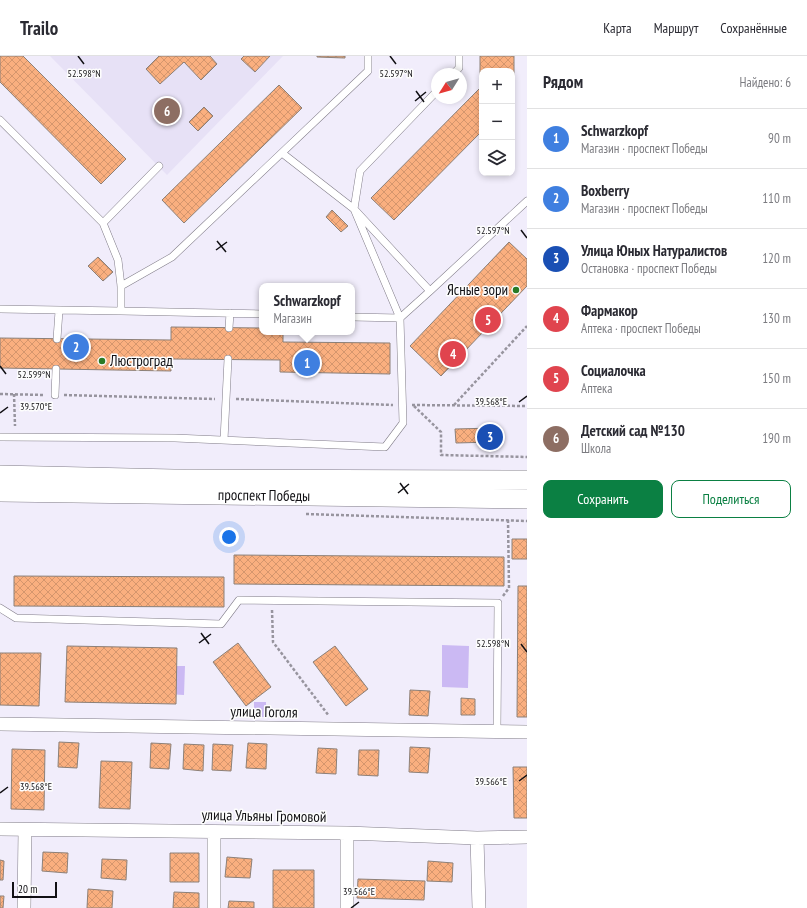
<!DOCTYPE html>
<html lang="ru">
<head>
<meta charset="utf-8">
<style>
  :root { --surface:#fff; --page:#f7f7f7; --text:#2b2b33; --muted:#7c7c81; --line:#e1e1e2; --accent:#0b8043 }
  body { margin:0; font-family:"PT Sans Narrow",sans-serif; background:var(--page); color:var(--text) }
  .controls { position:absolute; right:12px; top:12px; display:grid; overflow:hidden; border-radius:8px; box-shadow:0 2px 6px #0003 }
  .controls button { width:36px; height:36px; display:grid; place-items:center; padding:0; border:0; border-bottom:1px solid var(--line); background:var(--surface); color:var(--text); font:20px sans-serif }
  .compass { position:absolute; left:431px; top:12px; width:36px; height:36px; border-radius:50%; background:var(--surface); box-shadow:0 2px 6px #0003; rotate:233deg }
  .scale { position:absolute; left:12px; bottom:10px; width:45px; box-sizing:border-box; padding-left:4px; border:2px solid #111014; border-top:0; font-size:11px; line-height:14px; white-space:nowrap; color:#111014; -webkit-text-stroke:3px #fdfdfd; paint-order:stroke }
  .you { position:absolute; left:229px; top:481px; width:14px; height:14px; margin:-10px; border:3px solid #fff; border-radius:50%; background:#1a73e8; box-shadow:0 0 0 6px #1a73e833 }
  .badge { display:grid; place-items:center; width:26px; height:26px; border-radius:50%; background:var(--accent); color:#fff; font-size:13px; font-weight:700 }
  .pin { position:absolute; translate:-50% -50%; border:2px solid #fff; box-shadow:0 1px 4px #0006 }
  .popup { position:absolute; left:259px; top:227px; width:96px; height:52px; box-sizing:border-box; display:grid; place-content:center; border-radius:8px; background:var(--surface); filter:drop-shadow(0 1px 3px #0005); font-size:13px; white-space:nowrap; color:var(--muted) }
  .popup b { font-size:15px; color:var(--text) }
  .popup::after { content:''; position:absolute; left:50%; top:100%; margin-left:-8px; border:8px solid transparent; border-top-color:var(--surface) }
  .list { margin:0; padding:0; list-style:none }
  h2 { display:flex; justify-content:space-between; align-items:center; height:52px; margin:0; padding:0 16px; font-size:17px }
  h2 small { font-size:13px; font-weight:400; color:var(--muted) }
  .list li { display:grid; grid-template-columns:26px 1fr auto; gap:12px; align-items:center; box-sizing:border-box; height:60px; padding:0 16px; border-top:1px solid var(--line) }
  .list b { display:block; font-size:15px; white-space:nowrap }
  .list p { margin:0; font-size:13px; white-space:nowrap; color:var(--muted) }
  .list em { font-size:13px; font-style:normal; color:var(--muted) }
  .actions { display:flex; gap:8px; padding:12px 16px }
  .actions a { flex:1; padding:9px 0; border:1px solid var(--accent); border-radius:8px; text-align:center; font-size:14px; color:var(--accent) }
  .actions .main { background:var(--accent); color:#fff }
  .icon { flex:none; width:22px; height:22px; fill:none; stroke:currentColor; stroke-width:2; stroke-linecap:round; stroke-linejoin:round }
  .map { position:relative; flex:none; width:527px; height:852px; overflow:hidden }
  header { display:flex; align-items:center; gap:24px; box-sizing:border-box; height:56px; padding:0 20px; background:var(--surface); border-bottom:1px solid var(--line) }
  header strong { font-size:19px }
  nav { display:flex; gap:22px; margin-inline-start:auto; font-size:14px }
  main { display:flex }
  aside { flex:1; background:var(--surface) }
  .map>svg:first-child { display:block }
  .built { fill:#e7e1f6 }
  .green { fill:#cbb9f3 }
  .building { fill:url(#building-cross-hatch); stroke:#8c8078 }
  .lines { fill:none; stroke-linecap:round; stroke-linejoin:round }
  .service-casing { stroke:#807c88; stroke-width:8 }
  .minor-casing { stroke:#807c88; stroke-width:14 }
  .secondary-casing { stroke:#807c88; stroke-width:20 }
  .path { stroke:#97949e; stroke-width:2.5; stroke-dasharray:3 2; stroke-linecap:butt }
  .service { stroke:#fff; stroke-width:7 }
  .minor { stroke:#fff; stroke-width:13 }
  .secondary { stroke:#fff; stroke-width:19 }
  .ticks { fill:none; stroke:#111014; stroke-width:1.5 }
  .poi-dot { fill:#297a25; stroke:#fdfdfd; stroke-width:1.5 }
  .labels { text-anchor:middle; stroke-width:3; stroke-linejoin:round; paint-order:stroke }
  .poi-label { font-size:15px; fill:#111014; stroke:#fdfdfd; text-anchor:end }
  .street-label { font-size:15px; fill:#111014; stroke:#fdfdfd }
  .ticks-label { font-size:10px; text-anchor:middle; fill:#111014; stroke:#fdfdfd; stroke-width:3; stroke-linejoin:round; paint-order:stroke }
</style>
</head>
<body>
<header>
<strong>Trailo</strong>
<nav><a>Карта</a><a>Маршрут</a><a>Сохранённые</a></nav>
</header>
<main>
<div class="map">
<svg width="527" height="852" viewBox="0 0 527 852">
  <defs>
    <pattern id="building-cross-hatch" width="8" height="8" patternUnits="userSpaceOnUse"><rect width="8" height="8" fill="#faaf7f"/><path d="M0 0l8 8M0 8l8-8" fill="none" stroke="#d5966d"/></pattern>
  </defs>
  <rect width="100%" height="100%" fill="#f1edfb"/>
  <path class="built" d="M 50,0 L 283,0 L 167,119 Z"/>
  <path class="green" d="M 442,589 L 469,590 L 468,632 L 442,631 Z
    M 166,610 L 185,610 L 184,639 L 165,638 Z
    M 254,646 L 266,646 L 266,661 L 254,661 Z"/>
  <path class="building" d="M 0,0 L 23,0 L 126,103 L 101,128 L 0,26 Z
    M 159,0 L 210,0 L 217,8 L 201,24 L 184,6 L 160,28 L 146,13 Z
    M 244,0 L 270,0 L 255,16 L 241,3 Z
    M 317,0 L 345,0 L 345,2 L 317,1 Z
    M 480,0 L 514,0 L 514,42 L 512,44 L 512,15 L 482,15 L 482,75 L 394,164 L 371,142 L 480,32 Z
    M 279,29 L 302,52 L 184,167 L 162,144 Z
    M 204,51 L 213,60 L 198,75 L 189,66 Z
    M 332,154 L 348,170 L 341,176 L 326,161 Z
    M 509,186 L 527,203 L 527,230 L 441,320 L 410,290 Z
    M 98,201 L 113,216 L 103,225 L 88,210 Z
    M 171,271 L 262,272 L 262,276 L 283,276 L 283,286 L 390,287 L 390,318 L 280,316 L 280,304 L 171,303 L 171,315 L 0,312 L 0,282 L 171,284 Z
    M 494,372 L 494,386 L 456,387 L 455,373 Z
    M 512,483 L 527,483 L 527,503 L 512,503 Z
    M 234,499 L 504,501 L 504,530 L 234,528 Z
    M 14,520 L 224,521 L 224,551 L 14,550 Z
    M 518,530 L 527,530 L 527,661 L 517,661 Z
    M 238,587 L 271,631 L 246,650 L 213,606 Z
    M 67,590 L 177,592 L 176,648 L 65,646 Z
    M 335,590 L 368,633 L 346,650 L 313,606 Z
    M 0,597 L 41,597 L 39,650 L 0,649 Z
    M 410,634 L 430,635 L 428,660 L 409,659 Z
    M 461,642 L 475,643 L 475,659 L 461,659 Z
    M 59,686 L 79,687 L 77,712 L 58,711 Z
    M 151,687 L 171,688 L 169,713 L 150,712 Z
    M 248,687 L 267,688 L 266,713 L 246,712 Z
    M 184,688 L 204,689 L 203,715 L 183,713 Z
    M 213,688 L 233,689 L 231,715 L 212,714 Z
    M 410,691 L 430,692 L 428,717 L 409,716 Z
    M 318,692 L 337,693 L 336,718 L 316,717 Z
    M 12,693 L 45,694 L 44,754 L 11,753 Z
    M 359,694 L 379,694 L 378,720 L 358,719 Z
    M 101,705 L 132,706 L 130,753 L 99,752 Z
    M 513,711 L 527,711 L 527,762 L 514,762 Z
    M 43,796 L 68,797 L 67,817 L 42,815 Z
    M 170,797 L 199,797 L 199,826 L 170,826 Z
    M 227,801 L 252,803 L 250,822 L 225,821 Z
    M 102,803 L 127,804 L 126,824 L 101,822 Z
    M 0,804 L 4,805 L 3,824 L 0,824 Z
    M 428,805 L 453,807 L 452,826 L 427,825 Z
    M 273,814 L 314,814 L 314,852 L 273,852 Z
    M 358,823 L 425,825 L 424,844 L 357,842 Z
    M 88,833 L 113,835 L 112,852 L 87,852 Z
    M 174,836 L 199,837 L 199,852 L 173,852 Z
    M 0,840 L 4,840 L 3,852 L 0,852 Z
    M 229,845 L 254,846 L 254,852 L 228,852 Z"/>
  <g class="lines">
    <g class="service-casing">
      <path id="service" d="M 453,18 L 459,12 L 459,0
        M 0,64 L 103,167 L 118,204 L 121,230 L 121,255 L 0,253
        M 282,97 L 354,153 L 430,235 L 527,145
        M 103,167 L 159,110
        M 121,230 L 172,201 L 368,15 L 368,0
        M 121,255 L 262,258
        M 352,261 L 400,262 L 430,235
        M 229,272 L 230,257
        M 57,283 L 59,255
        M 55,339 L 56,313
        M 0,381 L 175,382 L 385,391 L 403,367 L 400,262 L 354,153 L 360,115 L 437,35
        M 224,384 L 228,303
        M 0,552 L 16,562 L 221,568 L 239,544 L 498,547 L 497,675"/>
    </g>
    <g class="minor-casing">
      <path id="minor" d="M 0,668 L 527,676
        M 0,773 L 347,777 L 477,782 L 527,781
        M 477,782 L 479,852
        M 24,852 L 25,774
        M 214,852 L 214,776
        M 347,852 L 347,777"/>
    </g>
    <g class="secondary-casing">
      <g id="secondary">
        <path d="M 0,419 L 174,423 L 527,424"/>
        <path id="s1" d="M 0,436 L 527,443"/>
      </g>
    </g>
    <path class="path" d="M 0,338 L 45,339
      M 14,338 L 15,370
      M 64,339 L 215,343
      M 236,343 L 393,349
      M 412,349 L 527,350
      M 454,349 L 527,270
      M 414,350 L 441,376 L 441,399 L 527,401
      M 306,458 L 527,465
      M 503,540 L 509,532 L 508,464
      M 272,554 L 273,586 L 329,660"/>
    <use href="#service" class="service"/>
    <use href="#minor" class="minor"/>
    <use href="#secondary" class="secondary"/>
  </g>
  <path class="ticks" d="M 78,0 L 84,8M 390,0 L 396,8M 416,35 L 424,46M 415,45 L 426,36M 521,174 L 527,182M 217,185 L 226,196M 216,194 L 227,186M 0,310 L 6,318M 519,346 L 527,340M 0,357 L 8,351M 400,427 L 408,438M 398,437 L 409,428M 201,577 L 209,588M 199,587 L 211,578M 521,588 L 527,596M 519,725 L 527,719M 0,737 L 8,731M 351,852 L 359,846"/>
  <g class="poi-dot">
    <circle cx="516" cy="234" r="4"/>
    <circle cx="102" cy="305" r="4"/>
  </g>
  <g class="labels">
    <g class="poi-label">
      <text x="508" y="239">Ясные зори</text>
      <text x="110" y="310" text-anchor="start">Люстроград</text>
    </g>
    <g class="street-label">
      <text dy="5" stroke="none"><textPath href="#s1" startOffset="264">проспект Победы</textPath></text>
      <text transform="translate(264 656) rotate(1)" y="5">улица Гоголя</text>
      <text transform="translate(264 760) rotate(1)" y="5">улица Ульяны Громовой</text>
    </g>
  </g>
  <g class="ticks-label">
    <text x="84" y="21">52.598°N</text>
    <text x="396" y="21">52.597°N</text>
    <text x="493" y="178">52.597°N</text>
    <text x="34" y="322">52.599°N</text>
    <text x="491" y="349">39.568°E</text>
    <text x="36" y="354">39.570°E</text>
    <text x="493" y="591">52.598°N</text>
    <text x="491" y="729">39.566°E</text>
    <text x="36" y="734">39.568°E</text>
    <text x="359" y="839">39.566°E</text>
  </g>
</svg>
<div class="controls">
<button>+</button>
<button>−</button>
<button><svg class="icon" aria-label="layers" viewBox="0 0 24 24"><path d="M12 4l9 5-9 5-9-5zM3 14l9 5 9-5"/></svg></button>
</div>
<svg class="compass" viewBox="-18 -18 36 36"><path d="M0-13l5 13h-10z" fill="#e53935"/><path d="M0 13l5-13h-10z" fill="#7c7c81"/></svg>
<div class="scale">20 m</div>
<div class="you"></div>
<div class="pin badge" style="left:307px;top:307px;background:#3f7fe0">1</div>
<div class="popup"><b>Schwarzkopf</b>Магазин</div>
<div class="pin badge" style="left:76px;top:291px;background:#3f7fe0">2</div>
<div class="pin badge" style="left:490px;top:381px;background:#1a4fb4">3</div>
<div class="pin badge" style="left:453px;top:298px;background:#e0444e">4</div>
<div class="pin badge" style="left:488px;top:264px;background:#e0444e">5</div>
<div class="pin badge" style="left:167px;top:55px;background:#8d6e63">6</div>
</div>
<aside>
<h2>Рядом<small>Найдено: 6</small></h2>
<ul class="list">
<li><span class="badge" style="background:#3f7fe0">1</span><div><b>Schwarzkopf</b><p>Магазин · проспект Победы</p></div><em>90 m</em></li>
<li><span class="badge" style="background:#3f7fe0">2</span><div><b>Boxberry</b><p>Магазин · проспект Победы</p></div><em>110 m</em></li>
<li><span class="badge" style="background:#1a4fb4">3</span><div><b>Улица Юных Натуралистов</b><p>Остановка · проспект Победы</p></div><em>120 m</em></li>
<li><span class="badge" style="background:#e0444e">4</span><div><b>Фармакор</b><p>Аптека · проспект Победы</p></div><em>130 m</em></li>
<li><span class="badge" style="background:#e0444e">5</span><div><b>Социалочка</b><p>Аптека</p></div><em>150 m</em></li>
<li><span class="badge" style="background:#8d6e63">6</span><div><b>Детский сад №130</b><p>Школа</p></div><em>190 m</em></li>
</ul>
<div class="actions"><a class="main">Сохранить</a><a>Поделиться</a></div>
</aside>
</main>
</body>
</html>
